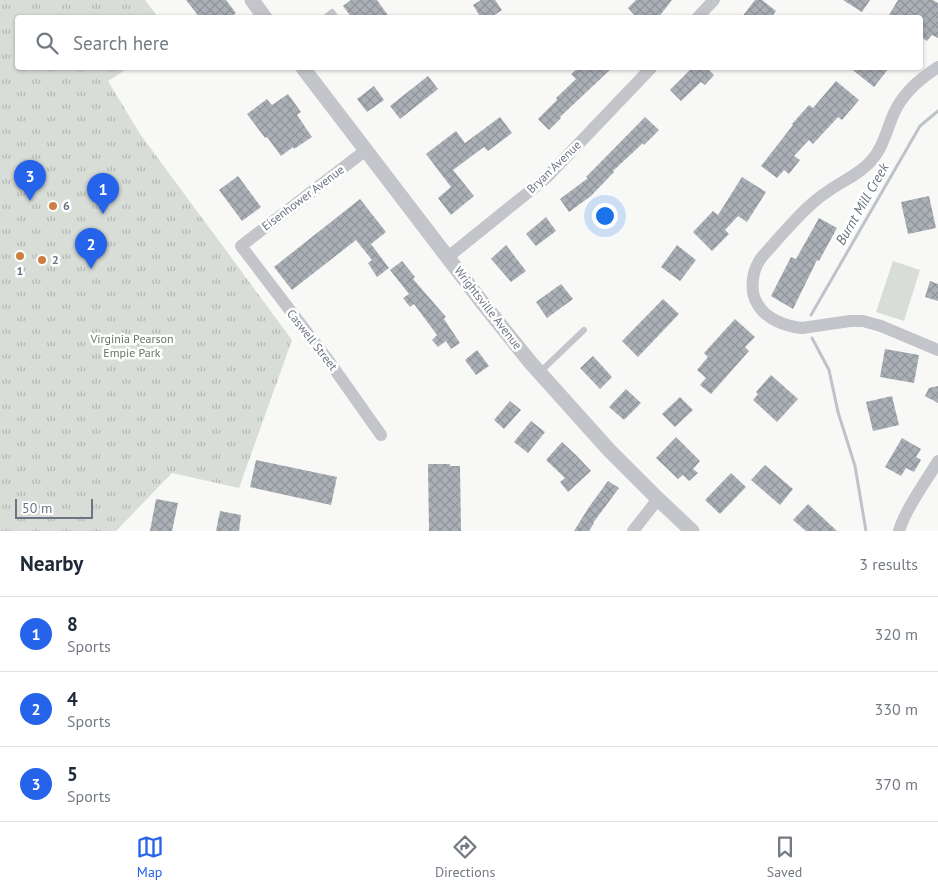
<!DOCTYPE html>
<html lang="en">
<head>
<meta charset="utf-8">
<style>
  :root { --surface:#fff; --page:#f2f2f3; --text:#1f2937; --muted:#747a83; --line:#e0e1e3; --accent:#2563eb }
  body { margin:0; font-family:"PT Sans",sans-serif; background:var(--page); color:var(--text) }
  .scale { position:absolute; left:15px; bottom:12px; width:78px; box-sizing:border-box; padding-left:5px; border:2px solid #6c7484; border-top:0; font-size:14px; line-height:18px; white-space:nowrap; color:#6c7484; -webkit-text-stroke:4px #fff; paint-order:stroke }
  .you { position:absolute; left:604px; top:215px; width:18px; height:18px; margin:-12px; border:4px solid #fff; border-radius:50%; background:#1a73e8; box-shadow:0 0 0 8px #1a73e833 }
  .badge { display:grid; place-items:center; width:32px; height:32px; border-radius:50%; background:var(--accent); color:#fff; font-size:16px; font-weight:700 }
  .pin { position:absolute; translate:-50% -41px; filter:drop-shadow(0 1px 2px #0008) }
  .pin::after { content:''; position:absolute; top:26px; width:18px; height:15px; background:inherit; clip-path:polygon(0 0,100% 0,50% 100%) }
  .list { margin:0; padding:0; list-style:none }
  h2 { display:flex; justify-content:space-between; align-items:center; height:65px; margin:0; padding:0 20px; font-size:21px }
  h2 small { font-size:16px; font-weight:400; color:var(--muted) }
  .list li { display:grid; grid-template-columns:32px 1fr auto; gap:15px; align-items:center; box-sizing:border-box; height:75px; padding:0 20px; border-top:1px solid var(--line) }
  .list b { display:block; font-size:19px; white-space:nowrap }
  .list p { margin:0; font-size:16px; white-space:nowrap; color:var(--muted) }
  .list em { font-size:16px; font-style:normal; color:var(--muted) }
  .icon { flex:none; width:28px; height:28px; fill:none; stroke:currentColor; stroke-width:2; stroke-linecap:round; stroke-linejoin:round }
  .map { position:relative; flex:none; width:938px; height:531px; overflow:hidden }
  .search { position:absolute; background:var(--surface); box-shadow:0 1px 4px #0004; left:15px; right:15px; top:15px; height:55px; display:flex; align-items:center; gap:12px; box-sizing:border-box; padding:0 18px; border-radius:5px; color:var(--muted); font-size:19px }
  .sheet { height:290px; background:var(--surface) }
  nav { display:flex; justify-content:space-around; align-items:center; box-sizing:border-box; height:70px; border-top:1px solid var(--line); background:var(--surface); font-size:14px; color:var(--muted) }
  nav a { display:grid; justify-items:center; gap:2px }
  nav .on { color:var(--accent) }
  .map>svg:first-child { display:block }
  .grass { fill:#d8ddd7 }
  .park { fill:url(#park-tufts) }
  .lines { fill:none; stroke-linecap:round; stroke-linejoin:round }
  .stream { stroke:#bdc3c9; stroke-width:3 }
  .building { fill:url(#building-cross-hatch) }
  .service { stroke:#c3c5ca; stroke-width:6 }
  .minor { stroke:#c3c5ca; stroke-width:12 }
  .tertiary { stroke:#c3c5ca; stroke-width:15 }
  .poi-dot { fill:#cd7f43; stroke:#fff; stroke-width:2 }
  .labels { text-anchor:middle; stroke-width:5; stroke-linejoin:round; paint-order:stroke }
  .street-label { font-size:12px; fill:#6c7484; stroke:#fff }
  .poi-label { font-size:12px; font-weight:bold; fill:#6c7484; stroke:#fff; text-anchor:start }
  .park-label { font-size:12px; fill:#676; stroke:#fff }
  .water-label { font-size:14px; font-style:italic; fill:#68747f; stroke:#fff }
</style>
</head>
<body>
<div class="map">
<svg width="938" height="531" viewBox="0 0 938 531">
  <defs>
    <pattern id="park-tufts" width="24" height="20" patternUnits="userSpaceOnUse" patternTransform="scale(1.25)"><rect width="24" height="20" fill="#d8ddd7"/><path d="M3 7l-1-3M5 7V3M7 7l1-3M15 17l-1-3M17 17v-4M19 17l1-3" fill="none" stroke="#b3b8b4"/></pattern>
    <pattern id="building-cross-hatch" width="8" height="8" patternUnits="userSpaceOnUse" patternTransform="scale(1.25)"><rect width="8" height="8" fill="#abafb6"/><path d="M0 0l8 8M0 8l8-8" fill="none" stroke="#8f939a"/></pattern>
  </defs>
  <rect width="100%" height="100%" fill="#f8f9f7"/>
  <path class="grass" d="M 893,261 L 920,270 L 904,321 L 876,312 Z"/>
  <path class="park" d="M 0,0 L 145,0 L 158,17 L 18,18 L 18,68 L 128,68 L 108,81 L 140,134 L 292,340 L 239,488 L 172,473 L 116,531 L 0,531 Z"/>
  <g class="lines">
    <path class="stream" d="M 811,315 L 920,126 L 938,111
      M 812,338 L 829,370 L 838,412 L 855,466 L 866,531"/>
  </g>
  <path class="building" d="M 186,0 L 226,0 L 236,13 L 230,18 L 200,18 Z
    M 351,0 L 377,0 L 390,18 L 352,18 L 343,6 Z
    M 481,0 L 495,0 L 502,10 L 490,18 L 481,18 L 473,5 Z
    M 636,0 L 672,0 L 658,18 L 637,18 L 628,8 Z
    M 755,0 L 762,0 L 776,11 L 771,18 L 741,18 Z
    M 843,0 L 870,0 L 862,12 Z
    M 898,0 L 933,0 L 938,3 L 938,38 L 932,35 L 927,41 L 920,37 L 920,18 L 887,18 Z
    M 578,68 L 612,68 L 560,117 L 561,118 L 549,130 L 538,119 L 557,100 L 556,98 L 576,79 L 571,74 Z
    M 692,68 L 707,68 L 714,75 L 705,85 L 701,82 L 681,101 L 670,90 Z
    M 850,68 L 889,68 L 874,87 Z
    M 428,76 L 438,89 L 400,119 L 390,106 Z
    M 836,81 L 859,100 L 842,120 L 838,117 L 813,144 L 809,140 L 794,156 L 800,160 L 789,174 L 784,170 L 777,178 L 761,166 L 793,125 L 792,124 L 809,105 L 813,108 Z
    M 374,86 L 384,100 L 367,112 L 357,99 Z
    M 288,94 L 301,112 L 297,115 L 312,137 L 294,149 L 293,147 L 281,156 L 267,137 L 265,138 L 247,114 L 267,99 L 272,105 Z
    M 500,117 L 512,133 L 488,151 L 484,147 L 453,170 L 474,196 L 451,215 L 438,198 L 451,187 L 426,154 L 456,131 L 465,143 Z
    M 645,117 L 659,130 L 644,145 L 643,143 L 613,171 L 614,172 L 591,196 L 569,212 L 560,199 L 588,178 L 586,177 Z
    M 238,176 L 261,207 L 242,221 L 219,190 Z
    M 742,177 L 766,192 L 747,222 L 738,216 L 725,230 L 729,234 L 712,251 L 693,232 L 713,211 L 718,215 Z
    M 929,196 L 936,228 L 908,234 L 901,202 Z
    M 360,199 L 386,232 L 371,244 L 389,268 L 377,277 L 368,263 L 372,260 L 356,240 L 292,290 L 274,267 Z
    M 546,217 L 556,231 L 536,246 L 526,234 Z
    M 819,218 L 837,228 L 819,261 L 817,260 L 793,309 L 771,296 L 791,257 L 796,259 Z
    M 506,245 L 526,271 L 511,282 L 491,259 Z
    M 677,245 L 696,260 L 680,281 L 661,267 Z
    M 402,261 L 415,277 L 413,279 L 446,317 L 444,319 L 460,343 L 451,349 L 446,341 L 438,347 L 432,340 L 437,335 L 414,304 L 410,307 L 403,298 L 409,294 L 390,270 Z
    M 930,281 L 938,284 L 938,301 L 925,297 Z
    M 561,284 L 573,299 L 547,318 L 536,302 Z
    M 663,299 L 679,314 L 638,357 L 622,341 Z
    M 735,319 L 755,337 L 745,347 L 749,351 L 711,394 L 700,385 L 706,378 L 697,370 L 708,357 L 704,353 Z
    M 885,349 L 919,355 L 914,383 L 880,377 Z
    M 477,350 L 489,366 L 476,375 L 465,360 Z
    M 593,356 L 612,377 L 600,389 L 580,368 Z
    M 771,375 L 798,399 L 777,422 L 753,400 L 758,394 L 756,392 Z
    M 938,386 L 938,403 L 925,396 L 929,388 Z
    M 626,389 L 641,403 L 624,420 L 609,407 Z
    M 892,396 L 899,425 L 873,431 L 866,402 Z
    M 680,397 L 693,410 L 675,427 L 662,414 Z
    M 510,401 L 521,410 L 504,429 L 494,420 Z
    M 531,421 L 545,432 L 528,453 L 514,442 Z
    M 676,437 L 700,461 L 693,469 L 698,473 L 689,481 L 683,475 L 678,479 L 656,458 Z
    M 902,438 L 921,449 L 916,457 L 921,460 L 914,472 L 906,468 L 901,476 L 885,467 Z
    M 562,442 L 577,456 L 591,471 L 568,492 L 560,482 L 565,478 L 546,460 Z
    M 256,460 L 337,477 L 331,505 L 250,487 Z
    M 428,464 L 450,464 L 450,466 L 460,466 L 461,531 L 429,531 Z
    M 765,465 L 793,489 L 780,505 L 751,480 Z
    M 731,473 L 746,487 L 720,514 L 705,500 Z
    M 608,481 L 619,488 L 593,523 L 594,523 L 589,531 L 574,531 L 589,507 Z
    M 156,499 L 178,503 L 172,531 L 150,531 Z
    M 808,504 L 837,531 L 806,531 L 793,520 Z
    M 220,511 L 241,515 L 239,531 L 216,531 Z"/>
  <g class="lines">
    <path class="service" d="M 325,18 L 332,12 L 336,18
      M 540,372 L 584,330"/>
    <path class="minor" d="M 697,18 L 714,0
      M 938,67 C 919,79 903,93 894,113 C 887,129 883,148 871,161 C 859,175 842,181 827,192 C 807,205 791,225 775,242 C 770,249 762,255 758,263 C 752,274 750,292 757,303 C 765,319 785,326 802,328 L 850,321 L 863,321 L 881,326 L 938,350
      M 366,150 L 241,246 L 328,360 L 381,435
      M 448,257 L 546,178 L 651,68
      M 633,531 L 658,499
      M 899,531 C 905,510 926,481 938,461"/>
    <path class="tertiary" d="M 252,0 L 265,18
      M 303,68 L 481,301 L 530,362 L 609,450 L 658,499 L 692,531"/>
  </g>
  <g class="poi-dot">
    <circle cx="53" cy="206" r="5"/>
    <circle cx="20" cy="256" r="5"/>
    <circle cx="42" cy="260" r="5"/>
  </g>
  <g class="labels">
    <g class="street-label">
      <text transform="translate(554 167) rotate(-44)" y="4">Bryan Avenue</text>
      <text transform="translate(303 198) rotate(-37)" y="4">Eisenhower Avenue</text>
      <text transform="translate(488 308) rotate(52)" y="4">Wrightsville Avenue</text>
      <text transform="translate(312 340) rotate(52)" y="4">Caswell Street</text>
    </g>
    <g class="poi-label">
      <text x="63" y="210">6</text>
      <text x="52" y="264">2</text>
      <text x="20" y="275" text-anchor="middle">1</text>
    </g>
    <g class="park-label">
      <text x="132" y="343">Virginia Pearson<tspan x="132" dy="14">Empie Park</tspan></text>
    </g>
    <g class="water-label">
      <text transform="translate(862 204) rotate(-60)" y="5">Burnt Mill Creek</text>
    </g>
  </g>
</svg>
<div class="scale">50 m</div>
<div class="you"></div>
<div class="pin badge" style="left:103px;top:214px">1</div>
<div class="pin badge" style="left:91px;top:269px">2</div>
<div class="pin badge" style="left:30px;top:201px">3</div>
<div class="search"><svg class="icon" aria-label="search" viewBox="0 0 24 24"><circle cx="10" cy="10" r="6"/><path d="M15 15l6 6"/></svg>Search here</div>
</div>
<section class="sheet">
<h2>Nearby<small>3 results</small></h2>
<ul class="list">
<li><span class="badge">1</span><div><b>8</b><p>Sports</p></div><em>320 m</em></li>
<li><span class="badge">2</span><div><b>4</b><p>Sports</p></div><em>330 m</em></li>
<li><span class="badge">3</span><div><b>5</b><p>Sports</p></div><em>370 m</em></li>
</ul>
</section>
<nav>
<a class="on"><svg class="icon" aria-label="map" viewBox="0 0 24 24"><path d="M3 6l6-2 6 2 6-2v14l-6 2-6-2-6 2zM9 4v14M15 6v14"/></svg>Map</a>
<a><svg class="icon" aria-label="directions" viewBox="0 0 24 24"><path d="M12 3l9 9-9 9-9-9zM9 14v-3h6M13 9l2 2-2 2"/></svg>Directions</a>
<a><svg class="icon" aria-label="saved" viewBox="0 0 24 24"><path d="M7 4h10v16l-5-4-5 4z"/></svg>Saved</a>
</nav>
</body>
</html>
